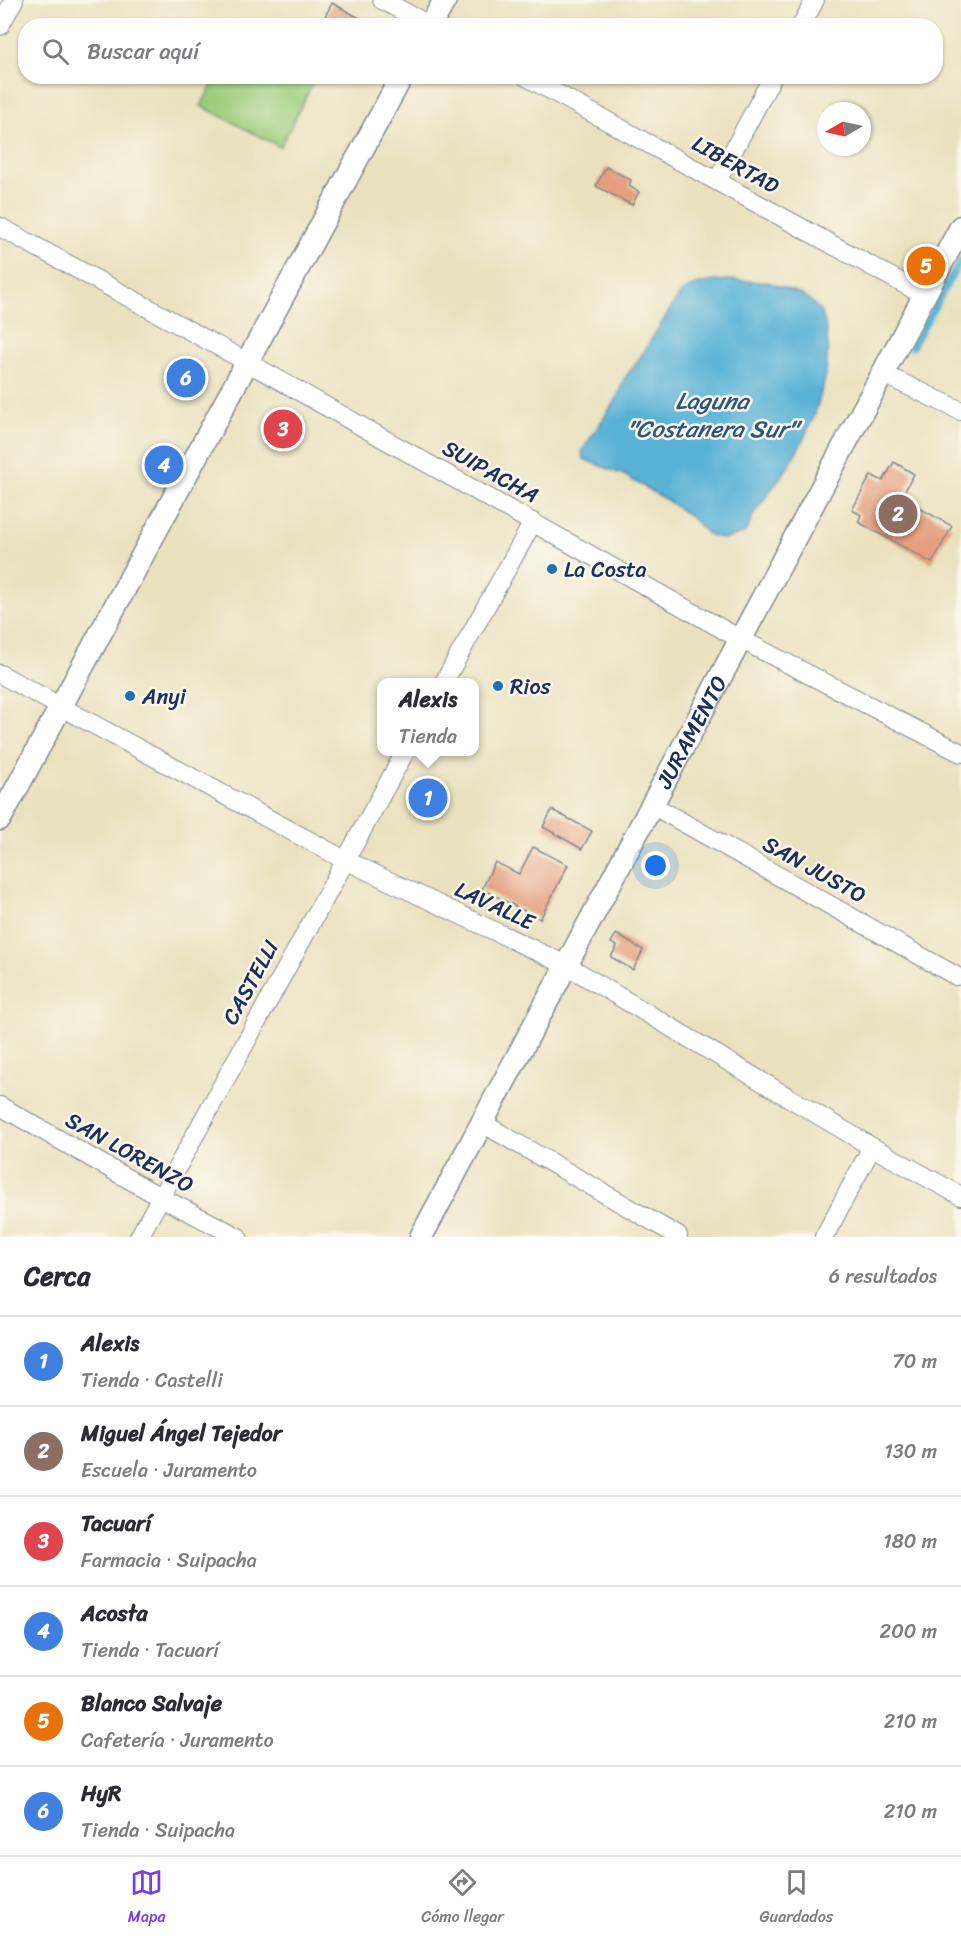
<!DOCTYPE html>
<html lang="es">
<head>
<meta charset="utf-8">
<style>
  :root { --surface:#fff; --page:#f2f2f3; --text:#2b2b33; --muted:#7c7c81; --line:#e1e1e2; --accent:#7c3aed }
  body { margin:0; font-family:Sriracha,sans-serif; background:var(--page); color:var(--text) }
  .compass { position:absolute; left:817px; top:102px; width:54px; height:54px; border-radius:50%; background:var(--surface); box-shadow:0 2px 4px #0004; rotate:261deg }
  .you { position:absolute; left:656px; top:866px; width:21px; height:21px; margin:-15px; border:4px solid #fff; border-radius:50%; background:#1a73e8; box-shadow:0 0 0 9px #1a73e833 }
  .badge { display:grid; place-items:center; width:39px; height:39px; border-radius:50%; background:var(--accent); color:#fff; font-size:20px; font-weight:700 }
  .pin { position:absolute; translate:-50% -50%; border:3px solid #fff; box-shadow:0 2px 6px #0006 }
  .popup { position:absolute; left:377px; top:678px; width:102px; height:78px; box-sizing:border-box; display:grid; place-content:center; border-radius:12px; background:var(--surface); filter:drop-shadow(0 2px 4px #0005); font-size:20px; white-space:nowrap; color:var(--muted) }
  .popup b { font-size:22px; color:var(--text) }
  .popup::after { content:''; position:absolute; left:50%; top:100%; margin-left:-12px; border:12px solid transparent; border-top-color:var(--surface) }
  .list { margin:0; padding:0; list-style:none }
  h2 { display:flex; justify-content:space-between; align-items:center; height:78px; margin:0; padding:0 24px; font-size:26px }
  h2 small { font-size:20px; font-weight:400; color:var(--muted) }
  .list li { display:grid; grid-template-columns:39px 1fr auto; gap:18px; align-items:center; box-sizing:border-box; height:90px; padding:0 24px; border-top:2px solid var(--line) }
  .list b { display:block; font-size:22px; white-space:nowrap }
  .list p { margin:0; font-size:20px; white-space:nowrap; color:var(--muted) }
  .list em { font-size:20px; font-style:normal; color:var(--muted) }
  .icon { flex:none; width:33px; height:33px; fill:none; stroke:currentColor; stroke-width:2; stroke-linecap:round; stroke-linejoin:round }
  .map { position:relative; flex:none; width:961px; height:1237px; overflow:hidden }
  .search { position:absolute; background:var(--surface); box-shadow:0 2px 4px #0004; left:18px; right:18px; top:18px; height:66px; display:flex; align-items:center; gap:15px; box-sizing:border-box; padding:0 21px; border-radius:24px; color:var(--muted); font-size:22px }
  .sheet { height:618px; background:var(--surface) }
  nav { display:flex; justify-content:space-around; align-items:center; box-sizing:border-box; height:84px; border-top:2px solid var(--line); background:var(--surface); font-size:16px; color:var(--muted) }
  nav a { display:grid; justify-items:center; gap:3px }
  nav .on { color:var(--accent) }
  .map>svg:first-child { display:block }
  .green { fill:#9ccd7c; stroke:#5c7e6d; stroke-width:1.5 }
  .water { fill:#59b2d6; stroke:#3a709a; stroke-width:1.5 }
  .lines { fill:none; stroke-linecap:round; stroke-linejoin:round }
  .stream { stroke:#59b2d6; stroke-width:7 }
  .building { fill:#e59f7f }
  .minor-casing { stroke:#82888e; stroke-width:20 }
  .tertiary-casing { stroke:#82888e; stroke-width:25 }
  .minor { stroke:#fff; stroke-width:18 }
  .tertiary { stroke:#fff; stroke-width:22 }
  .poi-dot { fill:#1f6fb2; stroke:#fbf7ec; stroke-width:2 }
  .labels { text-anchor:middle; stroke-width:5; stroke-linejoin:round; paint-order:stroke }
  .street-label { font-size:22px; fill:#1b2f5e; stroke:#fbf7ec }
  .poi-label { font-size:22px; fill:#1b2f5e; stroke:#fbf7ec; text-anchor:start }
  .water-label { font-size:24px; font-style:italic; fill:#2e5682; stroke:#fbf7ec }
</style>
</head>
<body>
<div class="map">
<svg width="961" height="1237" viewBox="0 0 961 1237">
  <rect width="100%" height="100%" fill="#fbf7ec"/>
  <filter id="ink" filterUnits="userSpaceOnUse"><feTurbulence type="fractalNoise" baseFrequency=".0167" numOctaves="2"/><feDisplacementMap in="SourceGraphic" scale="12" xChannelSelector="R" yChannelSelector="G"/><feConvolveMatrix kernelMatrix="1 2 1 2 8 2 1 2 1" color-interpolation-filters="sRGB"/></filter>
  <filter id="wash" filterUnits="userSpaceOnUse"><feTurbulence type="fractalNoise" baseFrequency=".008" numOctaves="4" result="noise"/><feDisplacementMap in="SourceGraphic" scale="24" xChannelSelector="R" yChannelSelector="G"/><feGaussianBlur stdDeviation="1.35" result="paint"/><feColorMatrix in="noise" values="0 0 0 0 0 0 0 0 0 0 0 0 0 0 0 0 0 1.4 0 .05"/><feComposite in="paint" operator="in"/></filter>
  <g filter="url(#wash)">
    <rect width="100%" height="100%" fill="#eae2bf"/>
    <path class="green" d="M 216,77 L 300,77 L 313,83 L 280,147 L 201,106 Z"/>
    <path class="water" d="M 726,280 L 768,282 L 800,294 L 812,302 L 820,311 L 825,322 L 828,345 L 826,375 L 815,414 L 803,440 L 788,467 L 754,513 L 748,528 L 743,534 L 724,539 L 709,535 L 693,519 L 668,501 L 624,475 L 586,460 L 583,458 L 582,451 L 617,398 L 624,379 L 639,359 L 678,297 C 691,282 707,282 726,280 Z"/>
    <g class="lines">
      <path class="stream" d="M 912,347 L 961,260"/>
    </g>
    <g id="blocks">
      <path class="building" d="M 332,3 L 374,26 L 320,26 Z
        M 606,167 L 631,180 L 629,186 L 639,192 L 632,205 L 596,186 Z
        M 894,462 L 914,474 L 901,498 L 952,526 L 932,563 L 858,522 L 861,515 L 852,510 L 871,475 L 883,481 Z
        M 552,810 L 592,831 L 582,849 L 543,827 Z
        M 533,847 L 568,865 L 540,919 L 482,889 L 495,862 L 519,874 Z
        M 616,934 L 643,950 L 633,970 L 611,957 L 617,946 L 611,943 Z"/>
    </g>
  </g>
  <g filter="url(#ink)">
    <use href="#blocks" fill-opacity="0" stroke="#82888e" stroke-width="1.5"/>
    <g class="lines">
      <g class="minor-casing">
        <path id="minor" d="M 382,0 L 431,26
          M 0,26 L 14,0
          M 801,26 L 815,0
          M 525,76 L 924,295
          M 717,181 L 773,76
          M 0,227 L 247,362 L 740,639 L 961,753
          M 881,373 L 961,411
          M 0,674 L 345,860 L 566,965 L 872,1147 L 961,1196
          M 444,682 L 533,522
          M 652,805 L 956,976
          M 0,1106 L 160,1197 L 238,1237
          M 482,1123 L 678,1236
          M 139,1237 L 405,752
          M 824,1237 L 872,1147"/>
      </g>
      <g class="tertiary-casing">
        <g id="tertiary">
          <path d="M 430,26 L 445,0"/>
          <path d="M 0,819 L 402,76"/>
          <path id="s1" d="M 421,1237 L 961,227"/>
        </g>
      </g>
      <use href="#minor" class="minor"/>
      <use href="#tertiary" class="tertiary"/>
    </g>
  </g>
  <g class="poi-dot">
    <circle cx="552" cy="569" r="6"/>
    <circle cx="498" cy="686" r="6"/>
    <circle cx="130" cy="696" r="6"/>
  </g>
  <g class="labels">
    <g class="street-label">
      <text transform="translate(736 164) rotate(29)" y="8">LIBERTAD</text>
      <text transform="translate(491 471) rotate(29)" y="8">SUIPACHA</text>
      <text dy="8" stroke="none"><textPath href="#s1" startOffset="573">JURAMENTO</textPath></text>
      <text transform="translate(815 869) rotate(29)" y="8">SAN JUSTO</text>
      <text transform="translate(495 905) rotate(25)" y="8">LAVALLE</text>
      <text transform="translate(250 982) rotate(-61)" y="8">CASTELLI</text>
      <text transform="translate(130 1152) rotate(29)" y="8">SAN LORENZO</text>
    </g>
    <g class="poi-label">
      <text x="564" y="577">La Costa</text>
      <text x="510" y="694">Rios</text>
      <text x="142" y="704">Anyi</text>
    </g>
    <g class="water-label">
      <text x="712" y="409">Laguna<tspan x="712" dy="28">"Costanera Sur"</tspan></text>
    </g>
  </g>
</svg>
<svg class="compass" viewBox="-18 -18 36 36"><path d="M0-13l5 13h-10z" fill="#e53935"/><path d="M0 13l5-13h-10z" fill="#7c7c81"/></svg>
<div class="you"></div>
<div class="pin badge" style="left:428px;top:798px;background:#3f7fe0">1</div>
<div class="popup"><b>Alexis</b>Tienda</div>
<div class="pin badge" style="left:898px;top:514px;background:#8d6e63">2</div>
<div class="pin badge" style="left:283px;top:429px;background:#e0444e">3</div>
<div class="pin badge" style="left:164px;top:465px;background:#3f7fe0">4</div>
<div class="pin badge" style="left:926px;top:266px;background:#e8710a">5</div>
<div class="pin badge" style="left:186px;top:378px;background:#3f7fe0">6</div>
<div class="search"><svg class="icon" aria-label="search" viewBox="0 0 24 24"><circle cx="10" cy="10" r="6"/><path d="M15 15l6 6"/></svg>Buscar aquí</div>
</div>
<section class="sheet">
<h2>Cerca<small>6 resultados</small></h2>
<ul class="list">
<li><span class="badge" style="background:#3f7fe0">1</span><div><b>Alexis</b><p>Tienda · Castelli</p></div><em>70 m</em></li>
<li><span class="badge" style="background:#8d6e63">2</span><div><b>Miguel Ángel Tejedor</b><p>Escuela · Juramento</p></div><em>130 m</em></li>
<li><span class="badge" style="background:#e0444e">3</span><div><b>Tacuarí</b><p>Farmacia · Suipacha</p></div><em>180 m</em></li>
<li><span class="badge" style="background:#3f7fe0">4</span><div><b>Acosta</b><p>Tienda · Tacuarí</p></div><em>200 m</em></li>
<li><span class="badge" style="background:#e8710a">5</span><div><b>Blanco Salvaje</b><p>Cafetería · Juramento</p></div><em>210 m</em></li>
<li><span class="badge" style="background:#3f7fe0">6</span><div><b>HyR</b><p>Tienda · Suipacha</p></div><em>210 m</em></li>
</ul>
</section>
<nav>
<a class="on"><svg class="icon" aria-label="map" viewBox="0 0 24 24"><path d="M3 6l6-2 6 2 6-2v14l-6 2-6-2-6 2zM9 4v14M15 6v14"/></svg>Mapa</a>
<a><svg class="icon" aria-label="directions" viewBox="0 0 24 24"><path d="M12 3l9 9-9 9-9-9zM9 14v-3h6M13 9l2 2-2 2"/></svg>Cómo llegar</a>
<a><svg class="icon" aria-label="saved" viewBox="0 0 24 24"><path d="M7 4h10v16l-5-4-5 4z"/></svg>Guardados</a>
</nav>
</body>
</html>
